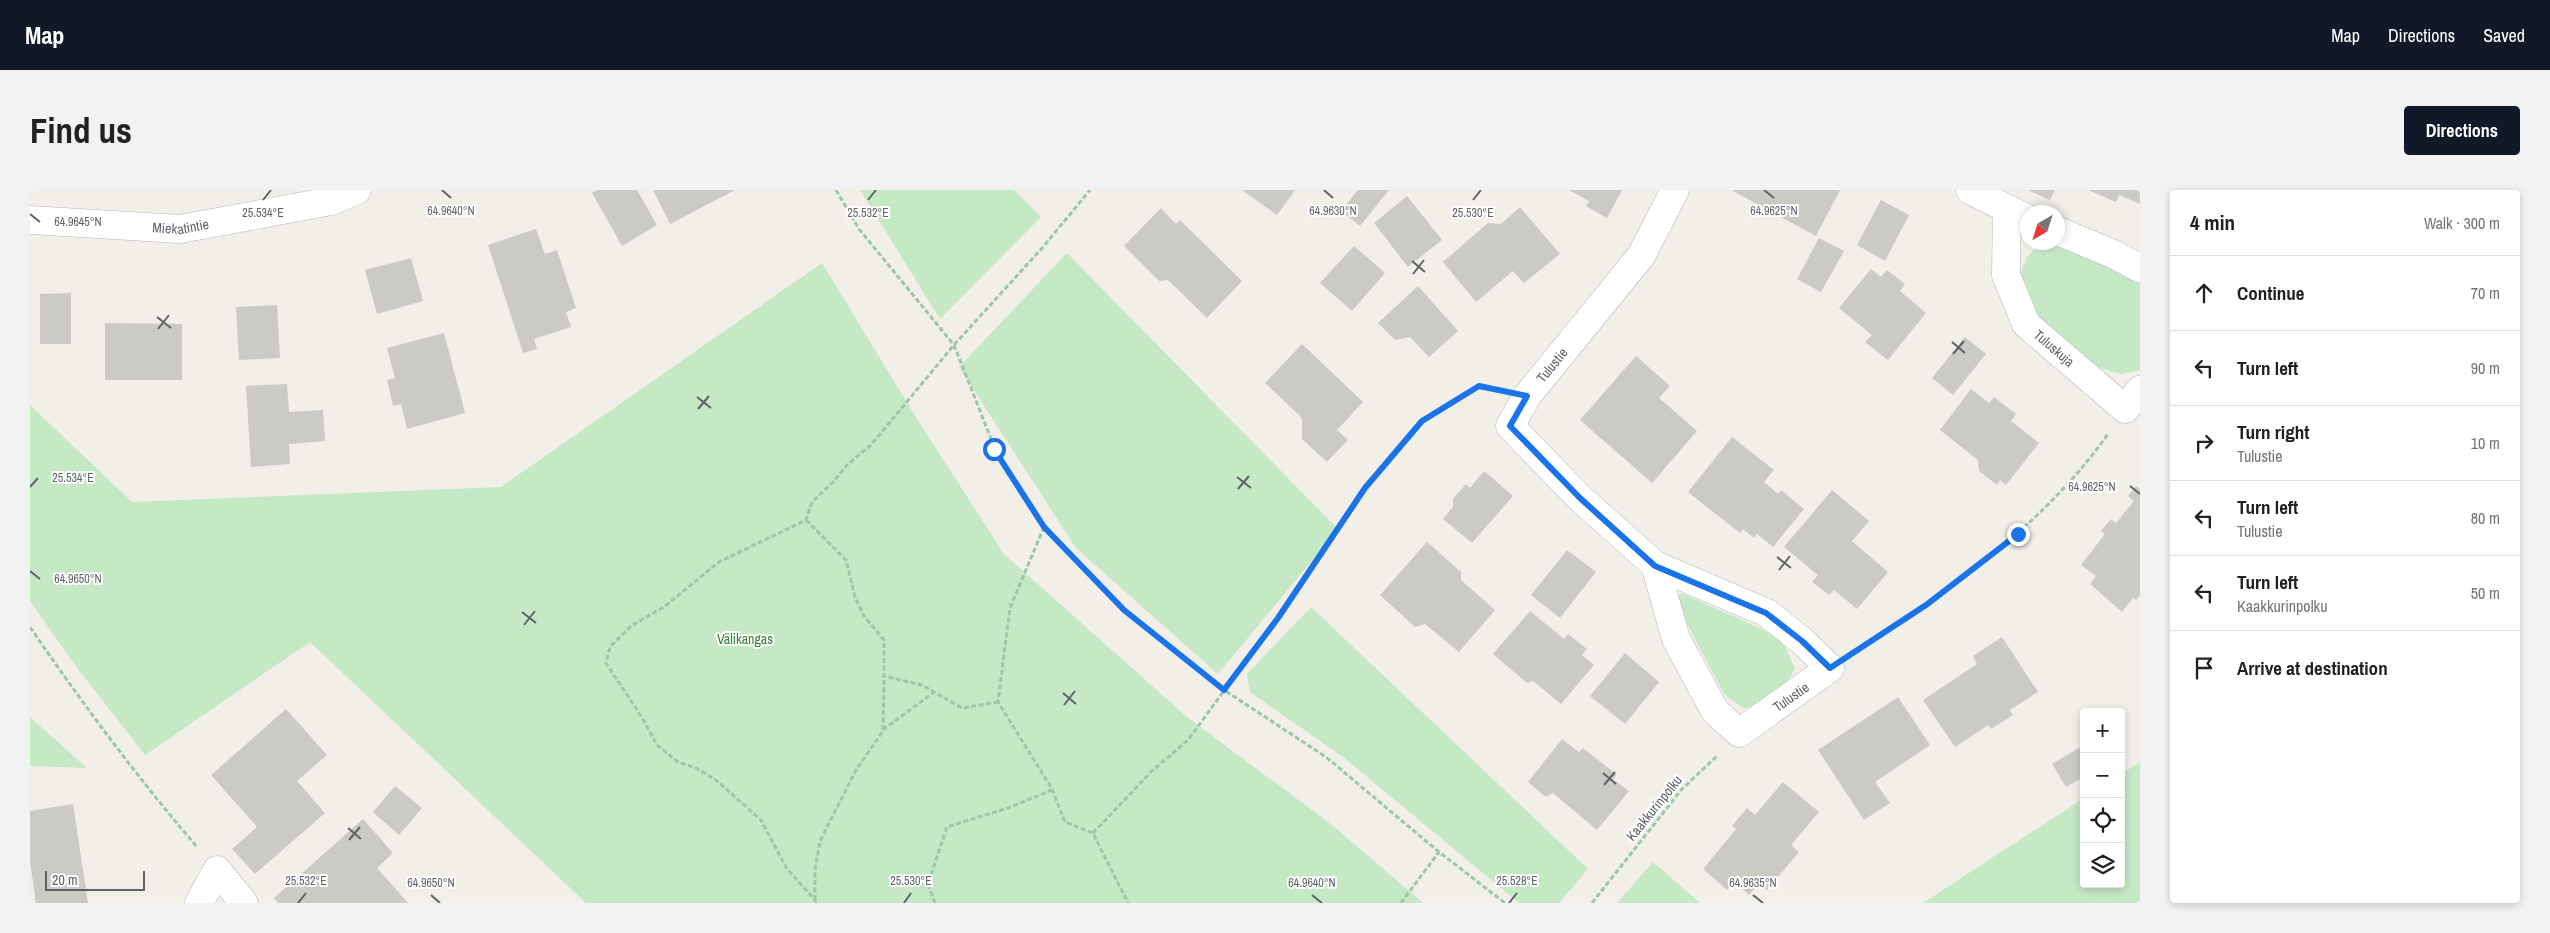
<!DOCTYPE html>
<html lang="en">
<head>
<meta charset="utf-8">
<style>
  :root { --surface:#fff; --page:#f2f2f2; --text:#202124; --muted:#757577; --line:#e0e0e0; --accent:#111827 }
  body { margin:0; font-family:"Archivo Narrow",sans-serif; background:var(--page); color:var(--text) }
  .controls { position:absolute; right:15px; bottom:15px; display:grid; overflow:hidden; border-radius:5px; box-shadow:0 2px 8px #0003 }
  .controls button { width:45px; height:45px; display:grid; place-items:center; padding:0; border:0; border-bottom:1px solid var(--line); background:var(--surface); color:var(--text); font:25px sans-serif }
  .compass { position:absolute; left:1990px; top:15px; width:45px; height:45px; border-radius:50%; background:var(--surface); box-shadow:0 2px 8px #0003; rotate:219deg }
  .scale { position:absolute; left:15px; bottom:12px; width:100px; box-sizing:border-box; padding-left:5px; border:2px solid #5f6368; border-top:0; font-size:14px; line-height:18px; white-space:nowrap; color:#5f6368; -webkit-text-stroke:4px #fff; paint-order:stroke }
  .stop { position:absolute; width:15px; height:15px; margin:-11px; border:4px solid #1a73e8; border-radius:50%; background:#fff }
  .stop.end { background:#1a73e8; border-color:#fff; box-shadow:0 1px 5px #0008 }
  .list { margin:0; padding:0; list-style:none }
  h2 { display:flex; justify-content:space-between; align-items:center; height:65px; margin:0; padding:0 20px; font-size:21px }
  h2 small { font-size:16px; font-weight:400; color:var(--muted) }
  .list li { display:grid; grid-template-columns:32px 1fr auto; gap:15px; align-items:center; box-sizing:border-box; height:75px; padding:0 20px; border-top:1px solid var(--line) }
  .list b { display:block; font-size:19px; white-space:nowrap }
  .list p { margin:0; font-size:16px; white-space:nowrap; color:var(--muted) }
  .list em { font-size:16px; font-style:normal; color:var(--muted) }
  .icon { flex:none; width:28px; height:28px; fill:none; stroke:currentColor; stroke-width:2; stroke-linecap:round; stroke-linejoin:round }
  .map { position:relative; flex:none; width:2110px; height:713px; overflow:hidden; border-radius:5px }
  header { display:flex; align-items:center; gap:30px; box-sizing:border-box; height:70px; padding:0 25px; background:var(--accent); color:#fff }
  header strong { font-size:24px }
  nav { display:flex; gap:28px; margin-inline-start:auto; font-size:18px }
  .intro { display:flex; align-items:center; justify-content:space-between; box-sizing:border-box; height:120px; padding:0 30px }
  h1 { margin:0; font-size:35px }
  .button { padding:12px 22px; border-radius:5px; background:var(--accent); color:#fff; font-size:18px; font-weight:700 }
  main { display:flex; gap:30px; padding:0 30px }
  aside { flex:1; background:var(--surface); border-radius:5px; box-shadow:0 2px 8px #0003 }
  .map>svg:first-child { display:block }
  .green { fill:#c5e8c5 }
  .building { fill:#cccac5 }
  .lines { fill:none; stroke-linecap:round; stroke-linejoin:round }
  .minor-casing { stroke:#b5b8bc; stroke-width:29 }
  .path { stroke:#9cc7a9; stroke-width:3; stroke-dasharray:5 2.5; stroke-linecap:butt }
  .minor { stroke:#fff; stroke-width:28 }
  .route { stroke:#1a73e8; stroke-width:6 }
  .ticks { fill:none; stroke:#5f6368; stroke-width:2 }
  .labels { text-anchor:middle; stroke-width:4; stroke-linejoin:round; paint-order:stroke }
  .street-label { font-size:14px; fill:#5f6368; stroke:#fff }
  .park-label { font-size:14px; fill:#348238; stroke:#fff }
  .ticks-label { font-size:12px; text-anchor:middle; fill:#5f6368; stroke:#fff; stroke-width:4; stroke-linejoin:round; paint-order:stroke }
</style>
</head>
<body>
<header>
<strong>Map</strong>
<nav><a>Map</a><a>Directions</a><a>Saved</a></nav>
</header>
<div class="intro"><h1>Find us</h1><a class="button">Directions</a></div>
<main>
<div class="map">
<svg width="2110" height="713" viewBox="0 0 2110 713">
  <rect width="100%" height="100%" fill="#f1efe8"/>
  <path class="green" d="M 830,0 L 984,0 L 1011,27 L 910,129 Z
    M 2029,54 L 2110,85 L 2110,180 L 2091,184 L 2070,178 L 1997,120 L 1987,94 L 1996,68 L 2008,55 Z
    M 1037,63 L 1308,339 L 1188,484 L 1046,358 L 929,177 Z
    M 792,73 L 887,229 L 974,364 L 1157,527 L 1302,635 L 1393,713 L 556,713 L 280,452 L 115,565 L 48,479 L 0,411 L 0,215 L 102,312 L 471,297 Z
    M 1651,403 L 1730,438 L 1754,454 L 1765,479 L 1741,516 L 1713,518 L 1694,504 L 1645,411 Z
    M 1281,417 L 1558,679 L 1529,713 L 1489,713 L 1313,567 L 1220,502 L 1217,484 Z
    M 0,527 L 57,578 L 0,576 Z
    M 2110,572 L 2110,713 L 1893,713 L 2054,608 L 2054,694 L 2091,694 L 2091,584 Z
    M 1623,672 L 1670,713 L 1587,713 Z"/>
  <path class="building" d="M 567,0 L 607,0 L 627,35 L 592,56 L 562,3 Z
    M 623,0 L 705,0 L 640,34 Z
    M 1212,0 L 1265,0 L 1247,25 Z
    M 1328,0 L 1359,0 L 1330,36 L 1311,21 Z
    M 1539,0 L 1592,0 L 1577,28 L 1556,16 L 1559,11 Z
    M 1701,0 L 1810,0 L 1786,46 Z
    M 1998,0 L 2025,0 L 2020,10 Z
    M 2058,0 L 2110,0 L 2110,14 L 2089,5 L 2086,12 Z
    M 1377,6 L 1412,50 L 1378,77 L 1344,33 Z
    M 1851,10 L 1879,25 L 1855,71 L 1827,55 Z
    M 1490,17 L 1530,64 L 1494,93 L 1483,81 L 1446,112 L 1413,72 L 1458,33 L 1471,34 Z
    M 1131,18 L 1146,34 L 1150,30 L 1212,91 L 1177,128 L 1138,90 L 1129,91 L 1094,56 Z
    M 506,39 L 515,64 L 527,60 L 546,118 L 536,122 L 541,137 L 504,149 L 507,159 L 493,163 L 458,55 Z
    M 1789,48 L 1814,61 L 1791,102 L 1767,89 Z
    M 1324,56 L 1355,83 L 1322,121 L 1290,93 Z
    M 381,68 L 393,111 L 347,124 L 335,80 Z
    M 1841,79 L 1851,87 L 1857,80 L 1875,94 L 1870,101 L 1896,123 L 1858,170 L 1835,152 L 1842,145 L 1809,118 Z
    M 1388,96 L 1428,141 L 1399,167 L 1380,147 L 1365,150 L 1348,133 Z
    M 41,103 L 41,154 L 10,154 L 10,104 Z
    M 247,115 L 250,168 L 209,170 L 206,117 Z
    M 75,133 L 152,134 L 152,190 L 75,190 Z
    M 414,143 L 435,223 L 377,239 L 371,214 L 363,216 L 357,190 L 365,188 L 357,158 Z
    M 1935,147 L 1956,164 L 1923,205 L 1902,188 Z
    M 1272,154 L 1333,212 L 1307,240 L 1318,250 L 1297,272 L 1272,249 L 1272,228 L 1235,193 Z
    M 1606,166 L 1640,196 L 1629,208 L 1667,241 L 1622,293 L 1550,230 Z
    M 257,194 L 259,222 L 293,220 L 295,251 L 259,254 L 260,274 L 221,277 L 216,196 Z
    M 1941,199 L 1959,213 L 1964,207 L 1986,224 L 1981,231 L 2009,253 L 1976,295 L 1970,290 L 1967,295 L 1949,281 L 1948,270 L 1910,240 Z
    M 1702,247 L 1744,280 L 1734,292 L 1748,304 L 1751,300 L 1774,319 L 1743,357 L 1727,344 L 1724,348 L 1713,339 L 1710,343 L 1658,302 Z
    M 1454,281 L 1483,306 L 1442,353 L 1413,329 L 1423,317 L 1423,309 L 1436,294 L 1440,298 Z
    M 2106,296 L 2110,299 L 2110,405 L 2106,410 L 2103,408 L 2092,422 L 2060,394 L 2066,386 L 2051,375 L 2075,344 L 2071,341 L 2081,329 L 2086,333 L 2104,311 L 2098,306 Z
    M 1802,300 L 1839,331 L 1822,351 L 1858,382 L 1827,419 L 1804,400 L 1799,405 L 1782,392 L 1788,385 L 1754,357 Z
    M 1397,352 L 1431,382 L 1431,390 L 1465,420 L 1429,462 L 1395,434 L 1385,437 L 1350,405 Z
    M 1537,360 L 1566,382 L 1530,428 L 1501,405 Z
    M 1500,421 L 1534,449 L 1538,444 L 1557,459 L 1552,465 L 1564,475 L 1531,514 L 1503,491 L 1497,493 L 1463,464 Z
    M 1972,447 L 2008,502 L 1980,520 L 1983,525 L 1961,539 L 1958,535 L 1925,557 L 1893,510 L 1947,474 L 1943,466 Z
    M 1595,463 L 1629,492 L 1595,534 L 1560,506 Z
    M 1868,507 L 1900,555 L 1845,592 L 1860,613 L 1834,630 L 1788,560 Z
    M 256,519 L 297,565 L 267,591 L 295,623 L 225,684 L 202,659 L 227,637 L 181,585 Z
    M 1532,549 L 1549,562 L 1553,558 L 1587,585 L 1583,589 L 1599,601 L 1567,640 L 1523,603 L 1516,607 L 1498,592 Z
    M 2054,555 L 2054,587 L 2036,597 L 2022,574 Z
    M 1753,592 L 1789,622 L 1761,655 L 1769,662 L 1737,700 L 1729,694 L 1719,705 L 1704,692 L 1697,700 L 1673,679 L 1706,639 L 1702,636 L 1717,618 L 1725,625 Z
    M 365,596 L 392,618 L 369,645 L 343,622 Z
    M 43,614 L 58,713 L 6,713 L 0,671 L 0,621 Z
    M 333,629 L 363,663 L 347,678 L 378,713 L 248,713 L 244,708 Z"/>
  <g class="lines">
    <g class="minor-casing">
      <g id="minor">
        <path d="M 1940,0 L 1998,29"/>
        <path id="s1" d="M 1977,20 L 1976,85 L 1996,134 L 2095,219 L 2110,200"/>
        <path id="s2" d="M 0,30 L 150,39 L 301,11 L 327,0"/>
        <path d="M 2028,41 L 2083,64 L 2110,78"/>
        <path id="s3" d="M 1625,375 L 1737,423 L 1772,451 L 1800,478 L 1709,543 L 1685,521 L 1646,449 L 1625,375 L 1550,308 L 1480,236 L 1497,206 L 1611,66 L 1645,0"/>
        <path d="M 169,713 L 187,680 L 214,713"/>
      </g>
    </g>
    <path class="path" d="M 806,0 L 829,39 L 924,155 L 965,259 L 1014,337 L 1094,420 L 1194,500 L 1296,567 L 1409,662 L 1475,713
      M 776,330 L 816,370 L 825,407 L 834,426 L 854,450 L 854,486 L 892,495 L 932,518 L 968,512
      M 1014,337 L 980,418 L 968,512 L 1022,599 L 1035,632 L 1063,643 L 1098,713
      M 0,437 C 52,513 107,587 167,657
      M 1825,462 C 1918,401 2012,337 2078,244
      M 853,540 L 904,502
      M 1063,643 L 1122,581 L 1158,550 L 1247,428 L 1335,298 L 1393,231 L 1449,196 L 1464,199
      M 785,710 L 785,680 L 790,651 L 826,580 L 853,541 L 854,486
      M 786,713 L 785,710 L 757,679 L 731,630 L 686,590 L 666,578 L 648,572 L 627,555 L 611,526 L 576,473 L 580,457 L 601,436 L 634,417 L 689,372 L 776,330 L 782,312 L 803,292 L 817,275 L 841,255 L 924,155 L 1013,57 L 1060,0
      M 905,713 L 898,694 L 917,637 L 978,618 L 1022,600
      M 1371,713 L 1409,662
      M 1562,713 L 1652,599 L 1688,565"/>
    <use href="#minor" class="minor"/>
  </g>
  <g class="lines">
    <path class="route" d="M 964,259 L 1014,337 L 1094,420 L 1194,500 L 1248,428 L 1335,298 L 1392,231 L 1449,196 L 1497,206 L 1480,236 L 1550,308 L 1625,376 L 1736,423 L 1772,451 L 1800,478 L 1896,415 L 1988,344"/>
  </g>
  <path class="ticks" d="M 412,0 L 421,8M 1294,0 L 1303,8M 1734,0 L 1744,8M 233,10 L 241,0M 838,10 L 846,0M 1443,10 L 1451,0M 0,24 L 10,32M 1382,71 L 1395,82M 1383,84 L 1394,70M 127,127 L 141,138M 128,139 L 139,125M 1922,152 L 1935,163M 1923,164 L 1934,151M 667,207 L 681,218M 668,219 L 679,206M 1207,287 L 1221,298M 2100,296 L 2110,304M 0,297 L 8,288M 1208,299 L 1219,286M 1747,367 L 1761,378M 1749,380 L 1760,366M 0,381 L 10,389M 492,422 L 506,433M 494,435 L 505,421M 1033,503 L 1046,514M 1034,515 L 1045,501M 1573,583 L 1586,594M 1574,595 L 1585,582M 318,638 L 331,649M 319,650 L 330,637M 401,705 L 410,713M 1282,705 L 1292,713M 1723,705 L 1733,713M 268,713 L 276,703M 874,713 L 881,703M 1479,713 L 1487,703"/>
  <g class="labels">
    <g class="street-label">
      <text dy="5" stroke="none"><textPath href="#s2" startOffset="151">Miekatintie</textPath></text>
      <text dy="5" stroke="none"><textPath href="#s1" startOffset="155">Tuluskuja</textPath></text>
      <text dy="5" stroke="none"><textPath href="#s3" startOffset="784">Tulustie</textPath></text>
      <text transform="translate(1761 507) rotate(-35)" y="5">Tulustie</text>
      <text transform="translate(1624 618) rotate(-51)" y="5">Kaakkurinpolku</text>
    </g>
    <g class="park-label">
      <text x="715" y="454">Välikangas</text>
    </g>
  </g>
  <g class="ticks-label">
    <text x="421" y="25">64.9640°N</text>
    <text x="1303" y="25">64.9630°N</text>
    <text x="1744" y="25">64.9625°N</text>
    <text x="233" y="27">25.534°E</text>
    <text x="838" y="27">25.532°E</text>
    <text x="1443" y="27">25.530°E</text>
    <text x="48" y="36">64.9645°N</text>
    <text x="43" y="292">25.534°E</text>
    <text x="2062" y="301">64.9625°N</text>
    <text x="48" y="393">64.9650°N</text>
    <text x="276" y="695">25.532°E</text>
    <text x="881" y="695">25.530°E</text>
    <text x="1487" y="695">25.528°E</text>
    <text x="401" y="697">64.9650°N</text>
    <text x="1282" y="697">64.9640°N</text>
    <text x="1723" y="697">64.9635°N</text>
  </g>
</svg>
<div class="controls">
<button>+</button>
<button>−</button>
<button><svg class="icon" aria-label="locate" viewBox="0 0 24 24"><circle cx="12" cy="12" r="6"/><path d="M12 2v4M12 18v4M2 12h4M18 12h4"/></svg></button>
<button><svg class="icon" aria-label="layers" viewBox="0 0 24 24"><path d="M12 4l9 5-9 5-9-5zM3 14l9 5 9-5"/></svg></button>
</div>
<svg class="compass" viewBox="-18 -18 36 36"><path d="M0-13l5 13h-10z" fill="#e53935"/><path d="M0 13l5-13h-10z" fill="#757577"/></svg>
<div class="scale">20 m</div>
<div class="stop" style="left:964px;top:259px"></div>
<div class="stop end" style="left:1988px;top:344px"></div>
</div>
<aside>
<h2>4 min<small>Walk · 300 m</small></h2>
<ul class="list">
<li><svg class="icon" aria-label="ahead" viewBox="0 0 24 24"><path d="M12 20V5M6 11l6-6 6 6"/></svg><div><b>Continue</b></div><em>70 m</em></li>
<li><svg class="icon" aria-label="left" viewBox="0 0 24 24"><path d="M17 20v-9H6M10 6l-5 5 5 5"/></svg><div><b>Turn left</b></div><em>90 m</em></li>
<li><svg class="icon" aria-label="right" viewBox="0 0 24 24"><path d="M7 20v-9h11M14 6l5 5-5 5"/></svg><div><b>Turn right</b><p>Tulustie</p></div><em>10 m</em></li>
<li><svg class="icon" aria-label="left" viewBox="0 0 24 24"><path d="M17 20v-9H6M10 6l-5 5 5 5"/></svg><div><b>Turn left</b><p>Tulustie</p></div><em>80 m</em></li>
<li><svg class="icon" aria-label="left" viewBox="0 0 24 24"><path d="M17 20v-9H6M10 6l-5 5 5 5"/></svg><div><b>Turn left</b><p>Kaakkurinpolku</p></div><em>50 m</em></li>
<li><svg class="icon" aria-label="arrive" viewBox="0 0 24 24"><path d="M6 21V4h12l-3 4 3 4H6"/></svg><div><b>Arrive at destination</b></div></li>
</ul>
</aside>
</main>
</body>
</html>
